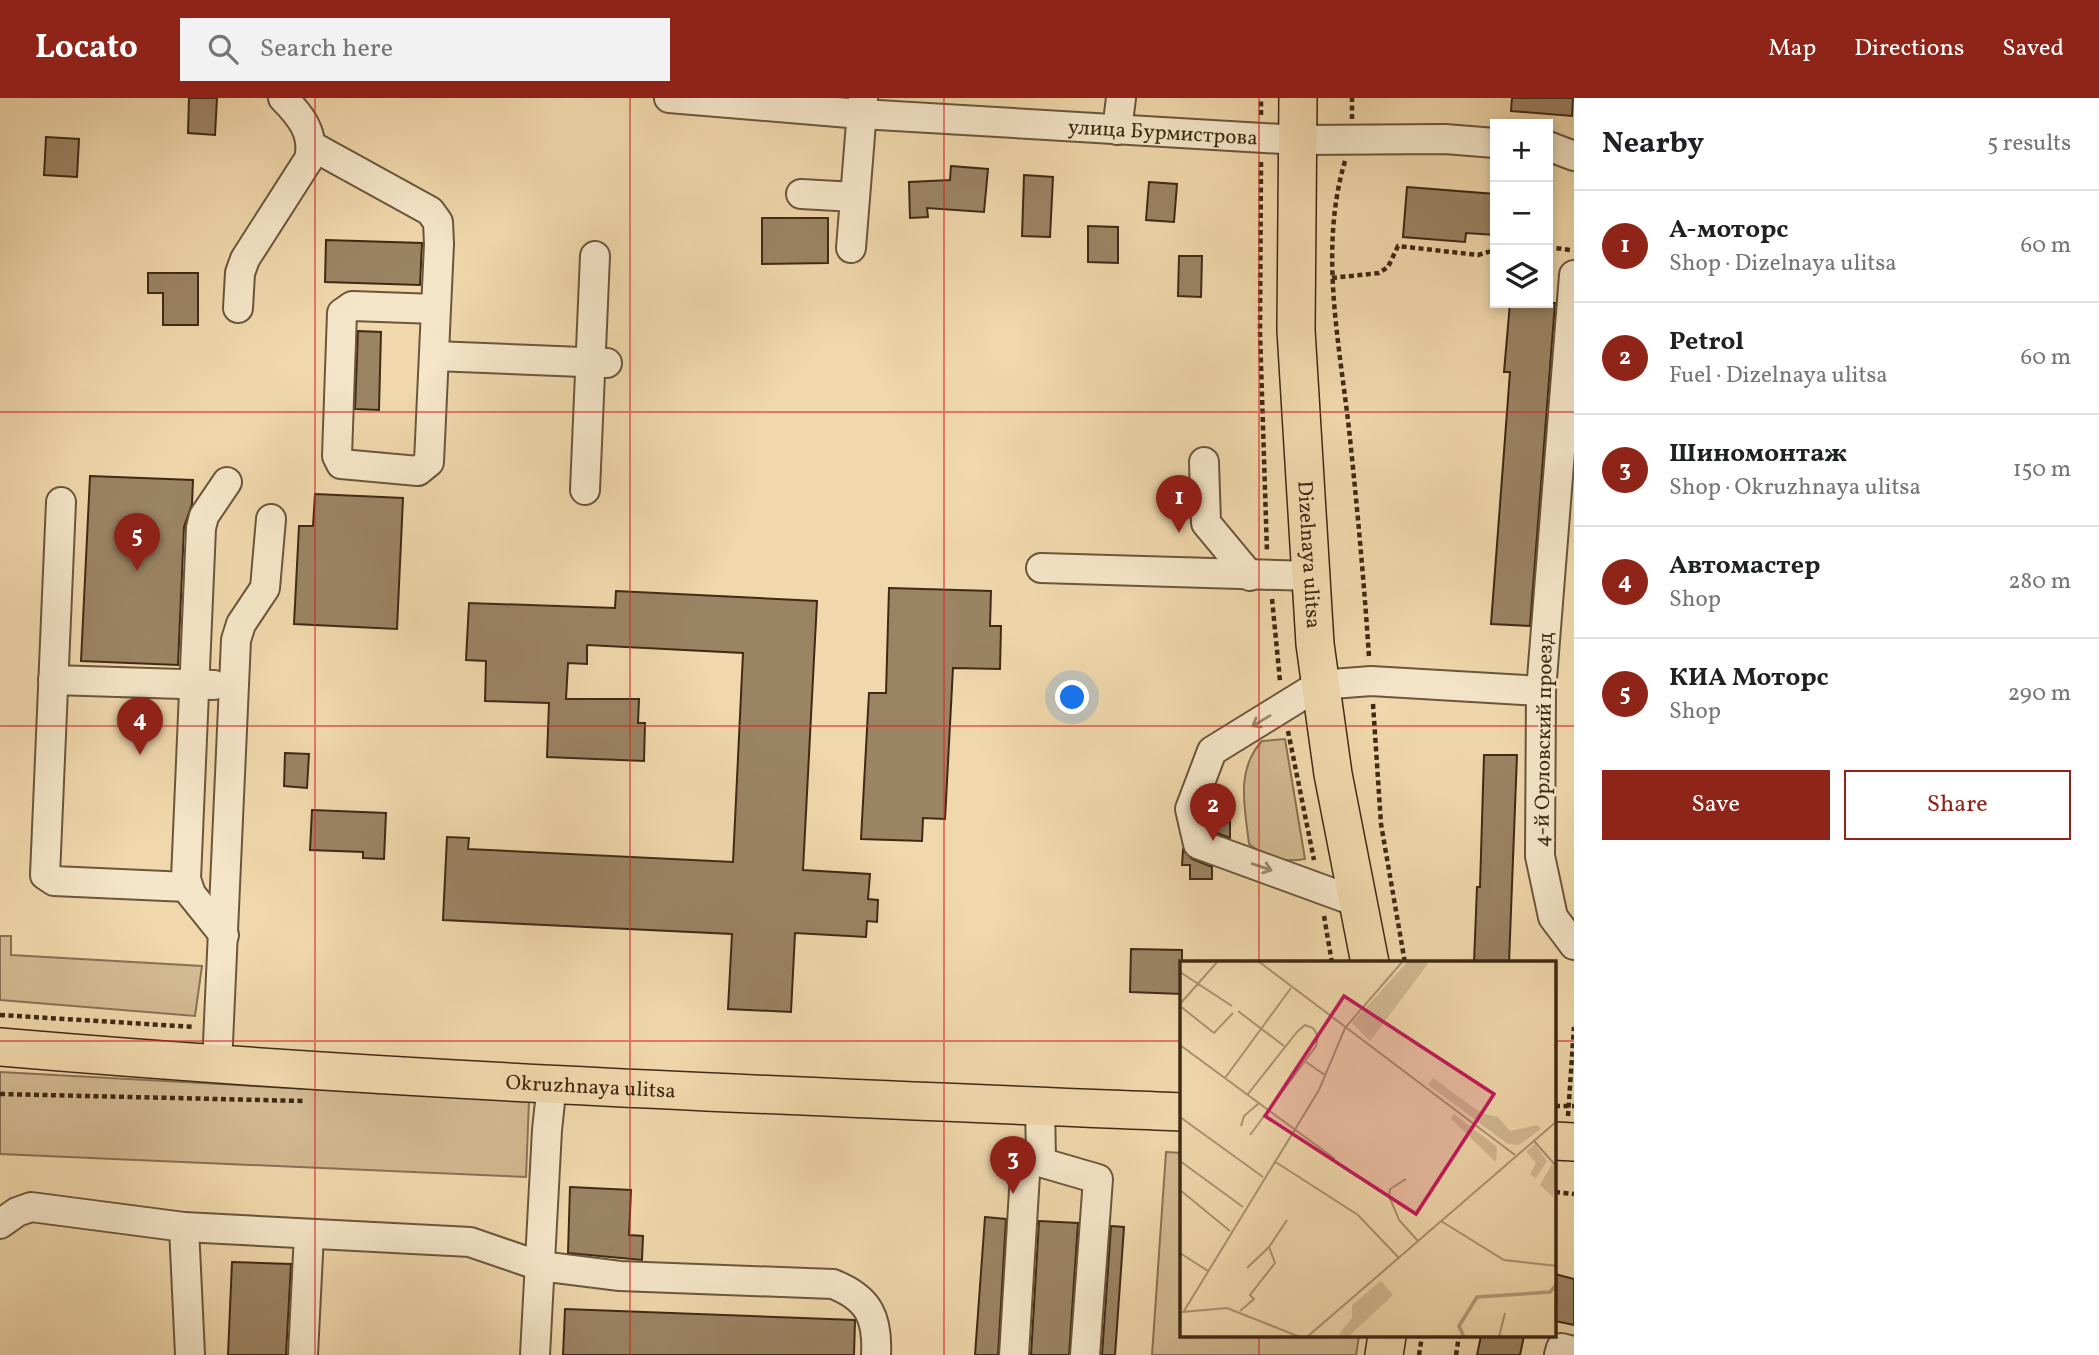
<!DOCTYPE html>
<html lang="en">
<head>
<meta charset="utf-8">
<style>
  :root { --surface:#fff; --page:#f2f2f2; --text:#202124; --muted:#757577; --line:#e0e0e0; --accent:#8f2418 }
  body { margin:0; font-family:Vollkorn,serif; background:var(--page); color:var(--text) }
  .controls { position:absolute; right:21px; top:21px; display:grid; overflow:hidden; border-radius:0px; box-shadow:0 4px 10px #0003 }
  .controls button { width:63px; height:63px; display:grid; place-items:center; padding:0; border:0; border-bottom:2px solid var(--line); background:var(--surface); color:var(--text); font:35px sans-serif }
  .you { position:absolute; left:1073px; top:600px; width:24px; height:24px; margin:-18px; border:5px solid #fff; border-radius:50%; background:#1a73e8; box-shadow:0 0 0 10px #1a73e833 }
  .badge { display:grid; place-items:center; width:46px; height:46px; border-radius:50%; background:var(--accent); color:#fff; font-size:23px; font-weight:700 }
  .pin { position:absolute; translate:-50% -58px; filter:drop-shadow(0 2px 4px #0008) }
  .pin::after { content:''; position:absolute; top:37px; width:24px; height:21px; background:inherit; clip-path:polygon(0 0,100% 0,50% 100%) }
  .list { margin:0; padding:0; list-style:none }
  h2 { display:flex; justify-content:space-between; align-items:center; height:91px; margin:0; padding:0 28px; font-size:30px }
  h2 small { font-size:23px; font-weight:400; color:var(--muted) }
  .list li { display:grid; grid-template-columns:46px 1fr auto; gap:21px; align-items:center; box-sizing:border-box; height:112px; padding:0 28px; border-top:2px solid var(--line) }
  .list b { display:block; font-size:26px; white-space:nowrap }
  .list p { margin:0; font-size:23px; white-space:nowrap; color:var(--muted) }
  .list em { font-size:23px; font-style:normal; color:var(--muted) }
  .actions { display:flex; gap:14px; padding:21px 28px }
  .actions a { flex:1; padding:16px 0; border:2px solid var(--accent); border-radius:0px; text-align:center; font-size:24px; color:var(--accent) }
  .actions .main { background:var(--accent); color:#fff }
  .icon { flex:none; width:38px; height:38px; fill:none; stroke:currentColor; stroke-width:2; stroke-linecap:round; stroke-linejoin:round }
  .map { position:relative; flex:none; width:1574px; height:1257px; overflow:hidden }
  header { display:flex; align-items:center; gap:42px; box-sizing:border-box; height:98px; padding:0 35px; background:var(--accent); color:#fff }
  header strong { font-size:33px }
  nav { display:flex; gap:38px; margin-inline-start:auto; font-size:24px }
  .search { width:490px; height:63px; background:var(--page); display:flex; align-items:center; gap:18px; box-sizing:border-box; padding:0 24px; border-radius:0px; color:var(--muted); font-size:26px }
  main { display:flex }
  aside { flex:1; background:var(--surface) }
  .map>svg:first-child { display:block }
  .green { fill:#d2ba92; stroke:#887254; stroke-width:2 }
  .building { fill:#9b8464; stroke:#3f2a15; stroke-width:2 }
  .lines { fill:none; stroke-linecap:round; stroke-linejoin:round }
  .minor-casing { stroke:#6b563b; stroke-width:32 }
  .major-casing { stroke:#3f2a15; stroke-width:40 }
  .path { stroke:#3f2a15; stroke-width:4.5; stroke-dasharray:5 3.5; stroke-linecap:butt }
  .minor { stroke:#f5e6c9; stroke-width:28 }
  .major { stroke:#f0d8ac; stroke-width:37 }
  .oneway { stroke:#9a886f }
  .grid { fill:none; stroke:#d62828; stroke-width:2; stroke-opacity:0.55 }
  .labels { text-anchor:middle; stroke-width:5; stroke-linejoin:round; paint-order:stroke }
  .street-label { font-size:21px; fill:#3f2a15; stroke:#f5e6c9 }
  .inset-river { fill:none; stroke:#b49d79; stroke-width:3.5 }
  .inset-road { fill:none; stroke:#a99270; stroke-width:2 }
  .view { fill:#c2185b; fill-opacity:0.15; stroke:#c2185b; stroke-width:3.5 }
  .inset-edge { fill:none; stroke:#3f2a15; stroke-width:3.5 }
</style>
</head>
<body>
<header>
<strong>Locato</strong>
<div class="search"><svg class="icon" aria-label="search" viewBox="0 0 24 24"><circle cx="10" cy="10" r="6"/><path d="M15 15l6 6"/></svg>Search here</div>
<nav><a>Map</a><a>Directions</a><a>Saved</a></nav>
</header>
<main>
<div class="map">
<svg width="1574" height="1257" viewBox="0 0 1574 1257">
  <rect width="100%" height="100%" fill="#f0d8ac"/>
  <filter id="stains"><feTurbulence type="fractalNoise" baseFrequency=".00286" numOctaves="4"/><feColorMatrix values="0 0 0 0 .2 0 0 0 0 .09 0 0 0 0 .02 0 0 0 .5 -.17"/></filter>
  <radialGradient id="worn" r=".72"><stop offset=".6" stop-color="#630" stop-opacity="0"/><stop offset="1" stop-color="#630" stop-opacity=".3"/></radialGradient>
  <path class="green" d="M 1285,641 L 1305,761 C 1281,765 1267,760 1249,746 C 1245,710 1235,672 1262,643 Z
    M 0,838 L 11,838 L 11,857 L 202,868 L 195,918 L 0,902 Z
    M 0,974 L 529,1003 L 526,1079 L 0,1056 Z
    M 1166,1054 L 1182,1055 L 1182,1238 L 1359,1238 L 1356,1257 L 1152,1257 Z"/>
  <path class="building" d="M 189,0 L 217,0 L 215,37 L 188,35 Z
    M 1512,0 L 1573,0 L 1572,18 L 1511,13 Z
    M 46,39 L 79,41 L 77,79 L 44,77 Z
    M 951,68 L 988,71 L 984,114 L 927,110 L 928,119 L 910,120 L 909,84 L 950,82 Z
    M 1024,77 L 1053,79 L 1050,139 L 1022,138 Z
    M 1149,84 L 1177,86 L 1174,124 L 1146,122 Z
    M 1407,89 L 1495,96 L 1495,137 L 1466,135 L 1465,144 L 1403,139 Z
    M 762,120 L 828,120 L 828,165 L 762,166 Z
    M 1088,128 L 1118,129 L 1118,165 L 1088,164 Z
    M 326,142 L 422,145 L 420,187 L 325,184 Z
    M 1179,158 L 1202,158 L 1201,199 L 1178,198 Z
    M 148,175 L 198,175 L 198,227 L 163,227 L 163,195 L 148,195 Z
    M 1510,205 L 1555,205 L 1530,528 L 1491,526 L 1510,274 L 1504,274 Z
    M 358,233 L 381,234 L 379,312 L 355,311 Z
    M 90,378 L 193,382 L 192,406 L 184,429 L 178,567 L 81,563 Z
    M 315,396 L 403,400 L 397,531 L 294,526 L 299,428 L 313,428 Z
    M 889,490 L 991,493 L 990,528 L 1001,528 L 1000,571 L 953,570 L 945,721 L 923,720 L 922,743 L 861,741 L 869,595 L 886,595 Z
    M 616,493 L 817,503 L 803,772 L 870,776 L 868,801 L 878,802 L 877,824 L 867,823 L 866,839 L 795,835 L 791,914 L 728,911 L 732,836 L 443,822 L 447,739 L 469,740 L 468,751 L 733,764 L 743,555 L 587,547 L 587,566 L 568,565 L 566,601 L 639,601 L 638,625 L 645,625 L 644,663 L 547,659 L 549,605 L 485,603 L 486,563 L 466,562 L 469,505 L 615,510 Z
    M 285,655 L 309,656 L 307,690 L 284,688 Z
    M 1484,657 L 1517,657 L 1509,865 L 1474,865 L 1477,789 L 1480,789 Z
    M 312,712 L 386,715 L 384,761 L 363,760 L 363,754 L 310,752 Z
    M 1209,718 L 1230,719 L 1230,740 L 1212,733 Z
    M 1183,752 L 1192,761 L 1212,769 L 1212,781 L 1190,781 L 1190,767 L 1182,767 Z
    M 1131,851 L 1182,852 L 1182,896 L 1130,894 Z
    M 570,1089 L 631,1092 L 629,1137 L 643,1138 L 642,1162 L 568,1155 Z
    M 985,1119 L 1006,1121 L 998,1257 L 975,1257 Z
    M 1039,1123 L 1078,1125 L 1069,1257 L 1031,1257 Z
    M 1111,1128 L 1124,1129 L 1115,1257 L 1102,1257 Z
    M 232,1164 L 291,1166 L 286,1257 L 228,1257 Z
    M 1555,1176 L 1574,1181 L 1574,1227 L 1555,1223 Z
    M 565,1211 L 855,1222 L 854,1257 L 563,1257 Z
    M 1481,1238 L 1524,1238 L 1520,1257 L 1477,1257 Z"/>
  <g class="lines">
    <g class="minor-casing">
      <g id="minor">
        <path id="s1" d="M 669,0 L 861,16 L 1298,42 L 1445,41 L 1495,45"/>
        <path d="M 1117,32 L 1121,0"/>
        <path d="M 312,48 L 430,113 L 438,124 L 439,146 L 429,364 L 418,373 L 341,366 L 337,358 L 342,215 L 352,208 L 436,211"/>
        <path d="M 1548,48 L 1574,58"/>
        <path d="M 801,96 L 855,99"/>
        <path d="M 851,150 L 863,0"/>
        <path d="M 1574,177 L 1541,593 L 1540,758 L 1553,819 L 1574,847"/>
        <path d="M 238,210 L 240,175 L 245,161 L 309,61 C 315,36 301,18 283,0"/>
        <path d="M 434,258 L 607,265"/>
        <path d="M 1204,364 L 1206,425 L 1250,478"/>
        <path d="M 585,392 L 595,158"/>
        <path d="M 61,404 L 45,777 L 54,783 L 187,789"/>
        <path d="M 1041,470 L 1310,478"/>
        <path d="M 53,582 L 214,587"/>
        <path d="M 1357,804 L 1198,746 L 1190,711 L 1212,653 L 1319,587 L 1371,583 L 1541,593"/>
        <path d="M 224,837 L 191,796 L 186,781 L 201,430 L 204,418 L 227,384"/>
        <path d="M 217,967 L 236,542 L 241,526 L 265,490 L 271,421"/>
        <path d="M 1040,1008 L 1041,1062"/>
        <path d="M 0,1126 L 17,1114 L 31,1109 L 184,1129 L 470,1144 L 540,1168 L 620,1178 L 833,1186 C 869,1200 878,1220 876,1257"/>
        <path d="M 184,1129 L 190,1257"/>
        <path d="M 303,1257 L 309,1136"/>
        <path d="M 535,1257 L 547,1032 L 552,985"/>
        <path d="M 1014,1257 L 1026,1060 L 1098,1081 L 1085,1257"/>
        <path d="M 1559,1257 L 1561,1250 L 1574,1253"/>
      </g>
    </g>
    <g class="major-casing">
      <g id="major">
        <path id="s2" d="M 1298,0 L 1296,232 L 1315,546 L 1333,676 L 1370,865"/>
        <path id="s3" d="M 0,949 C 393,983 788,998 1182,1014"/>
        <path d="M 1555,1043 L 1574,1044"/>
        <path d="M 1384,1257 L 1387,1238"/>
      </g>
    </g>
    <path class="path" d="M 1261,17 L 1261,0
      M 1352,21 L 1352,0
      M 1345,63 C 1319,150 1339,243 1349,331 C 1357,407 1364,483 1369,559
      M 1261,64 L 1260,234 L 1267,454
      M 1548,149 L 1570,152
      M 1332,180 L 1379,175 L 1388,169 L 1398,148 L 1478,157 L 1495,152
      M 1272,501 L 1280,583
      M 1373,606 L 1381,726 L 1405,865
      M 1288,633 L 1314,762
      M 1324,818 L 1332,865
      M 0,917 L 195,929
      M 0,996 L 304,1003
      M 1555,1008 L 1574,1008
      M 1568,1018 L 1574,929
      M 1555,1094 L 1574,1096
      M 1419,1257 L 1422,1238
      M 1456,1257 L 1459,1238"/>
    <use href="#minor" class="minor"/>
    <use href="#major" class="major"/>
  </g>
  <defs><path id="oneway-shaft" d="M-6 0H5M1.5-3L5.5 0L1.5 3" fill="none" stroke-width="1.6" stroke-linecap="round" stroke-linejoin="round" transform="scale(1.75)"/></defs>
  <g class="oneway">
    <use href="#oneway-shaft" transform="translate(1261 623) rotate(149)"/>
    <use href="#oneway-shaft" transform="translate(1262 769) rotate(19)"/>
  </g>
  <path class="grid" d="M 315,0 L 315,1257M 630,0 L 630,1257M 944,0 L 944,1257M 1259,0 L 1259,865M 0,314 L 1574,314M 0,628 L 1574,628M 0,943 L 1182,943M 1555,943 L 1574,943M 1259,1238 L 1259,1257"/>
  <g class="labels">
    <g class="street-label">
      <text dy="7" stroke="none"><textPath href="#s1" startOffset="495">улица Бурмистрова</textPath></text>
      <text dy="7" stroke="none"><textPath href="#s2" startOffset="457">Dizelnaya ulitsa</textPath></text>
      <text transform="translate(1543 642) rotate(-89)" y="7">4-й Орловский проезд</text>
      <text dy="7" stroke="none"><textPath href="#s3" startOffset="592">Okruzhnaya ulitsa</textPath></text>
    </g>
  </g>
  <g transform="translate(1180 863)">
    <rect width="376" height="376" fill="#f0d8ac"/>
    <path d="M 228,0 L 250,0 L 190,80 L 172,62 ZM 253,117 L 301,152 L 318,156 L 330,170 L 357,164 L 361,168 L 339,184 L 328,183 L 248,124 ZM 274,153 L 317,186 L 316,201 L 271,158 ZM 355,183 L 367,200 L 356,217 L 350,213 L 356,202 L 346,190 ZM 372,203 L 376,208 L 373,236 L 360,224 ZM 201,320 L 213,334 L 168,376 L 162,376 L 159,373 L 172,357 L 172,344 Z" fill="#d2ba92"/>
    <path class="inset-river" d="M 284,376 L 279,365 L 297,336 L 370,331 L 377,323"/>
    <path class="inset-road" d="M 78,0 L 335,194M 0,11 L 52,45M 0,43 L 38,0M 0,45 L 34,72 L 53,52M 58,50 L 104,85M 0,84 L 155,198M 126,101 L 145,114M 45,117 L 111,27M 68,133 L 117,71 L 125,64 L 133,67 L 138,75 L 136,85 L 70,174M 0,156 L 83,216M 61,165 L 64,155 L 79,142M 354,180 L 377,206M 0,200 L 63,246M 94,200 L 178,254 L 219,297M 226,218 L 210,228 L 209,235 L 219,259 L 238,280M 0,229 L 50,270M 261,260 L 324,299 L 377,305M 0,292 L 28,310M 67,307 L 89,286 L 107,259M 4,350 L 139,129 L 165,67 L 223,0M 60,350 L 74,338 L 70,334 L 95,302 L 89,286M 2,351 L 47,347 L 120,376M 127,376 L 377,160M 319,376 L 325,352"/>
    <path class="view" d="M 164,35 L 314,133 L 236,253 L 85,155 Z"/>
    <rect width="376" height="376" class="inset-edge"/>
  </g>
  <rect width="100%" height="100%" filter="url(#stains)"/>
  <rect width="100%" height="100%" fill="url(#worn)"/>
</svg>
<div class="controls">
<button>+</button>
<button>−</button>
<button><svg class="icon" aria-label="layers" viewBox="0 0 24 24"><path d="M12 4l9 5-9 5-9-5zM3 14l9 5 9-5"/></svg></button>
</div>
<div class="you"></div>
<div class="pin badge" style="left:1179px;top:435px">1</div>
<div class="pin badge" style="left:1213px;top:743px">2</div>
<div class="pin badge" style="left:1013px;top:1096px">3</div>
<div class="pin badge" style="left:140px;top:657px">4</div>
<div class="pin badge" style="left:137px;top:473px">5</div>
</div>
<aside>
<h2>Nearby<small>5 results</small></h2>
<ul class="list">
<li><span class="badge">1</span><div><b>А-моторс</b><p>Shop · Dizelnaya ulitsa</p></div><em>60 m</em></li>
<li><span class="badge">2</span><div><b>Petrol</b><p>Fuel · Dizelnaya ulitsa</p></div><em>60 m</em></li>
<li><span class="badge">3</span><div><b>Шиномонтаж</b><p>Shop · Okruzhnaya ulitsa</p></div><em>150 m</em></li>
<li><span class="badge">4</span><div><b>Автомастер</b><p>Shop</p></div><em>280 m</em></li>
<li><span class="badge">5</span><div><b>КИА Моторс</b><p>Shop</p></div><em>290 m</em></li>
</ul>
<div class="actions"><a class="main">Save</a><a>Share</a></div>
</aside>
</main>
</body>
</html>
